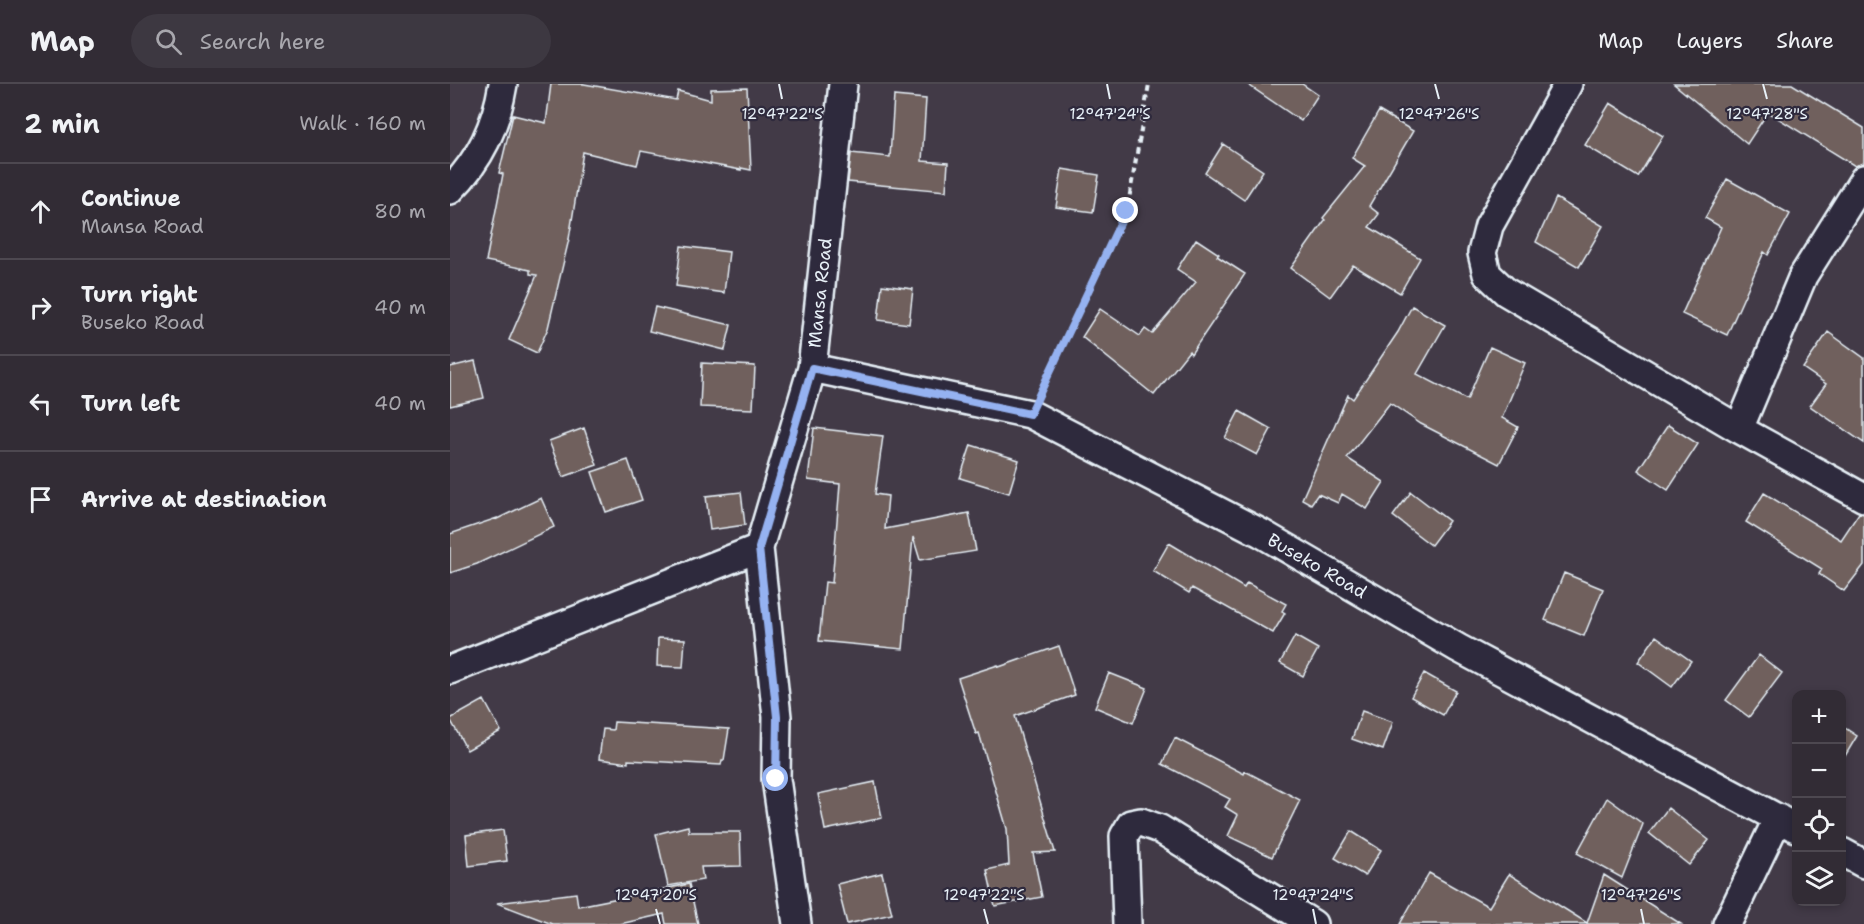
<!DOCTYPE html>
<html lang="en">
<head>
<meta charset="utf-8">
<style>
  :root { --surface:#322c35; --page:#3d3841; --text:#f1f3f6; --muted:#a8a7ad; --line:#4d4850 }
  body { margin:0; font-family:"Shantell Sans",sans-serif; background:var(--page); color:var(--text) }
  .controls { position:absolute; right:18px; bottom:18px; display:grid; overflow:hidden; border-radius:12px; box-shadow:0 3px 9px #0003 }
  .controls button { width:54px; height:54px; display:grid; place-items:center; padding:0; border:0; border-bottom:2px solid var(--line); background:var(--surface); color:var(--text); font:30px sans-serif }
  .stop { position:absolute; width:18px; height:18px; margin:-14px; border:4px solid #95b2f1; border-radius:50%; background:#fff }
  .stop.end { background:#95b2f1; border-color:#fff; box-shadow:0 2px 6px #0008 }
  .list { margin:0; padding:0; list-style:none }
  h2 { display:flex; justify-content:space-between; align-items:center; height:78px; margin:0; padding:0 24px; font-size:26px }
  h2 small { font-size:20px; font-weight:400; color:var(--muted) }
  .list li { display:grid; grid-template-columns:39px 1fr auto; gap:18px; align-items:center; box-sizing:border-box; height:96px; padding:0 24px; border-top:2px solid var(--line) }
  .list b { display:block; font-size:22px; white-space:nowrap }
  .list p { margin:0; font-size:20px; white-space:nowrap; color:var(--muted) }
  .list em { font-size:20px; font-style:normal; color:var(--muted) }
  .icon { flex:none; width:33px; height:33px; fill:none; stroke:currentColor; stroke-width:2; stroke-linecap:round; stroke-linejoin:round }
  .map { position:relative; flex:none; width:1414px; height:840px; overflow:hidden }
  header { display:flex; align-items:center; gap:36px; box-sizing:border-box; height:84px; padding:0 30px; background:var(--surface); border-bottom:2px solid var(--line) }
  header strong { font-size:28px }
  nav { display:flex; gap:33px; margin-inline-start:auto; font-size:21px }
  .search { width:420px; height:54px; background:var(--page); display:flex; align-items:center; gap:15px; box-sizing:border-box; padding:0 21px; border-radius:33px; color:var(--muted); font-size:22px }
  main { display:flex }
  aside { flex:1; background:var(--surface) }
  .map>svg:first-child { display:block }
  .building { fill:#6f605d; stroke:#e8f1f8; stroke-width:1.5 }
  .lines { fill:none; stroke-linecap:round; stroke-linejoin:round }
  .minor-casing { stroke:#e8f1f8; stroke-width:32 }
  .path { stroke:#e8f1f8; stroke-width:4; stroke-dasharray:6 4.5; stroke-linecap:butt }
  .minor { stroke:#2f2a3d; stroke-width:27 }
  .route { stroke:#95b2f1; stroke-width:8 }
  .ticks { fill:none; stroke:#e8f1f8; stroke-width:2 }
  .labels { text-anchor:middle; stroke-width:4.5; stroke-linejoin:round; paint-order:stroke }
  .street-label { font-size:18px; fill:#e8f1f8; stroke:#2f2a3d }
  .ticks-label { font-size:15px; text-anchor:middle; fill:#e8f1f8; stroke:#2f2a3d; stroke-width:4.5; stroke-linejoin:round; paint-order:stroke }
</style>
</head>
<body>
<header>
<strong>Map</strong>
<div class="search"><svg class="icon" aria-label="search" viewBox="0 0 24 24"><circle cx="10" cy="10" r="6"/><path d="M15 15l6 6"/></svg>Search here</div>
<nav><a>Map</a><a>Layers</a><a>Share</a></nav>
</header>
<main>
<aside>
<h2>2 min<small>Walk · 160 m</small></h2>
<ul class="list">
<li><svg class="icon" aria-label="ahead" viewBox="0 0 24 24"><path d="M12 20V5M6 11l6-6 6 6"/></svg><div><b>Continue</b><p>Mansa Road</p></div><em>80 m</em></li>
<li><svg class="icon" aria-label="right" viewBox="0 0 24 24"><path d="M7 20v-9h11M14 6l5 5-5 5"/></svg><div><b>Turn right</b><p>Buseko Road</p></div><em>40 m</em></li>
<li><svg class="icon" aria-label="left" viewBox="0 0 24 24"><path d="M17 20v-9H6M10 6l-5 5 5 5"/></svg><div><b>Turn left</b></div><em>40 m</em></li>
<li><svg class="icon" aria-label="arrive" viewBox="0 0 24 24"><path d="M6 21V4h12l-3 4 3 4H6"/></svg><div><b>Arrive at destination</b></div></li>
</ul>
</aside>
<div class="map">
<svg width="1414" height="840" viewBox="0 0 1414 840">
  <rect width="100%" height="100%" fill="#423a47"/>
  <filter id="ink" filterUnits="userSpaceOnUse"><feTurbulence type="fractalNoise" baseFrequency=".0167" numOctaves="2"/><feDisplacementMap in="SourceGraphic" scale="12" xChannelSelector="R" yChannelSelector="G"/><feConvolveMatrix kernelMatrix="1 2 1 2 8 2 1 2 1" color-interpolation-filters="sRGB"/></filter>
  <g filter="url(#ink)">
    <path class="building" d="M 101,0 L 134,0 L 226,16 L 228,7 L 261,16 L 261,5 L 297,4 L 301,86 L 291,84 L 291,86 L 191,67 L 187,81 L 133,68 L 119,155 L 98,244 L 87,269 L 59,256 L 87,191 L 80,190 L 80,186 L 36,177 L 53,90 L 49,89 L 63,31 L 96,39 Z
      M 797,0 L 852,0 L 868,11 L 851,37 Z
      M 1224,0 L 1342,0 L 1414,44 L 1414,79 L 1405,82 L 1318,28 L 1297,60 Z
      M 444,12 L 476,15 L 472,77 L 498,79 L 496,107 L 398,98 L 401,69 L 440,73 Z
      M 1160,19 L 1213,52 L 1188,93 L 1135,61 Z
      M 929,27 L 963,47 L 919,122 L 929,130 L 919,143 L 970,174 L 950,209 L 903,181 L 880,213 L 841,184 L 875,136 L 873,134 L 915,82 L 902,74 Z
      M 773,60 L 813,87 L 794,116 L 755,89 Z
      M 612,85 L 649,91 L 643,128 L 606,123 Z
      M 1277,95 L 1340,130 L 1318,171 L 1314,168 L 1277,251 L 1232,230 L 1271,143 L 1255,134 Z
      M 1106,114 L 1153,142 L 1129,183 L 1086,158 Z
      M 746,155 L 769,170 L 767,172 L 795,190 L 741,270 L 739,267 L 704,311 L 632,253 L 650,225 L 690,252 L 695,245 L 702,250 L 746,198 L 727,185 Z
      M 231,162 L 279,168 L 274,209 L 226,202 Z
      M 432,201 L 463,205 L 459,240 L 428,236 Z
      M 962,222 L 995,241 L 967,290 L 1017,316 L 1040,263 L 1075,279 L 1052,334 L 1068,343 L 1049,380 L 971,340 L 940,319 L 897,374 L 934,398 L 917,425 L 892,410 L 888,419 L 868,410 L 861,420 L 852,415 L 898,311 L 903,315 L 948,248 Z
      M 205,223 L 281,241 L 275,266 L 199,247 Z
      M 1378,248 L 1414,274 L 1414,359 L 1360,322 L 1376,300 L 1353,284 Z
      M 25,277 L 34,314 L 0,322 L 0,283 Z
      M 252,279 L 305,282 L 303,325 L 250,323 Z
      M 789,327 L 821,345 L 807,371 L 775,354 Z
      M 1218,341 L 1248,360 L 1218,406 L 1188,386 Z
      M 134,344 L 147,381 L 113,393 L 99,357 Z
      M 364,344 L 433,352 L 425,410 L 438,412 L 435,445 L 519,429 L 526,467 L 470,476 L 463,453 L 453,565 L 369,557 L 375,498 L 382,499 L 390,400 L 358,396 Z
      M 521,361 L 569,376 L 559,409 L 510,394 Z
      M 178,376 L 192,416 L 156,428 L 142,388 Z
      M 291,408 L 295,441 L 260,446 L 256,412 Z
      M 961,408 L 999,437 L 981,461 L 943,432 Z
      M 1314,409 L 1391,456 L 1409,429 L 1414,430 L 1414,481 L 1394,507 L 1369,490 L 1372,485 L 1296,438 Z
      M 91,414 L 104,443 L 27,480 L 0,489 L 0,450 L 47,434 L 47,435 Z
      M 719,459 L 794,504 L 797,499 L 836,520 L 832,527 L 835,529 L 823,549 L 742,504 L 739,509 L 703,487 Z
      M 1114,489 L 1153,505 L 1134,552 L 1095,536 Z
      M 845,552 L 868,565 L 853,592 L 830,579 Z
      M 1206,552 L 1241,577 L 1222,603 L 1188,578 Z
      M 208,554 L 235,555 L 233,583 L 207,582 Z
      M 609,562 L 625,611 L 565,632 L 605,768 L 583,769 L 592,813 L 545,822 L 537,786 L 559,781 L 557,745 L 529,649 L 526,650 L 508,594 L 548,581 L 549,583 Z
      M 1309,571 L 1332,589 L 1299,633 L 1276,616 Z
      M 659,589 L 697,604 L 683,639 L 645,623 Z
      M 974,589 L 1006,607 L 993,631 L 961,613 Z
      M 34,616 L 51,647 L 17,666 L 0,635 Z
      M 912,627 L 943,638 L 933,666 L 902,655 Z
      M 164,638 L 279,645 L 274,676 L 272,676 L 271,681 L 178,676 L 178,679 L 149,675 L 153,645 L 163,646 Z
      M 1392,642 L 1407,652 L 1392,677 Z
      M 725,654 L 794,690 L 795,687 L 850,716 L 822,773 L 778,752 L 788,731 L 775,723 L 780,715 L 712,680 Z
      M 425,698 L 432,734 L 375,746 L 368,710 Z
      M 1157,714 L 1193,740 L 1172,794 L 1127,769 Z
      M 1218,724 L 1259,756 L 1239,781 L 1199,749 Z
      M 238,742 L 239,748 L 290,748 L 291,782 L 251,783 L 253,796 L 218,802 L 206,750 Z
      M 53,746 L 57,777 L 19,782 L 16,751 Z
      M 901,747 L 931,766 L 915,792 L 885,774 Z
      M 432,789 L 442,830 L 397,840 L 387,800 Z
      M 979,789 L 1039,823 L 1059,790 L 1137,839 L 1154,791 L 1231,840 L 950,840 Z
      M 239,800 L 248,840 L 216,840 L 214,830 L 170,840 L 102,840 L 47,819 L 126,809 L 128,822 Z"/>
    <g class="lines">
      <g class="minor-casing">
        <path id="minor" d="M 1118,0 L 1039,142 L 1032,169 L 1037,190 L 1056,208 L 1289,345 L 1414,414
          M 0,106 C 31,75 46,42 53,0
          M 362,284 L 580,330 L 811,449 L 1008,564 L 1346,744
          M 1289,345 L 1353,192 L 1414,95
          M 0,586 L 309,464
          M 1392,768 L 1414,780
          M 347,840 L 326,695 L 327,633 L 309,464 L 362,284 L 393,0
          M 677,840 L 674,752 L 681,740 L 691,738 L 710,745 L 863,840
          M 1277,840 L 1328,734"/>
      </g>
      <path class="path" d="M 593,302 L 677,127 L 699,0"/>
      <use href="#minor" class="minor"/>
    </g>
  </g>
  <g class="lines" filter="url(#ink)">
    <path class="route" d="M 326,695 L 327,633 L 309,464 L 362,284 L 580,330 L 676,127"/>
  </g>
  <path class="ticks" d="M 329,0 L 332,15M 657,0 L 660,15M 985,0 L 989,15M 1313,0 L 1317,15M 206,825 L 210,840M 534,825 L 538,840M 863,825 L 866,840M 1191,825 L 1194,840"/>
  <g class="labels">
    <g class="street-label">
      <text transform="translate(370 209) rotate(-84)" y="6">Mansa Road</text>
      <text transform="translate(867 482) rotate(30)" y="6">Buseko Road</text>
    </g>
  </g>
  <g class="ticks-label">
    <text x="332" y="35">12°47'22"S</text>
    <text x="660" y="35">12°47'24"S</text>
    <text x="989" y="35">12°47'26"S</text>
    <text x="1317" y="35">12°47'28"S</text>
    <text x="206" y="816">12°47'20"S</text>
    <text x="534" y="816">12°47'22"S</text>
    <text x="863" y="816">12°47'24"S</text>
    <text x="1191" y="816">12°47'26"S</text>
  </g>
</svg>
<div class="controls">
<button>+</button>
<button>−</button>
<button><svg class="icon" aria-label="locate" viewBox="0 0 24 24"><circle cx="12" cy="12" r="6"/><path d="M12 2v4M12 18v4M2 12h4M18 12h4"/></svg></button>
<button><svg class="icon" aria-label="layers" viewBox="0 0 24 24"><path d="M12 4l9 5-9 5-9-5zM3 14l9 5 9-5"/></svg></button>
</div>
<div class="stop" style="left:326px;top:695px"></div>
<div class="stop end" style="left:676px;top:127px"></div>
</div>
</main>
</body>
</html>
